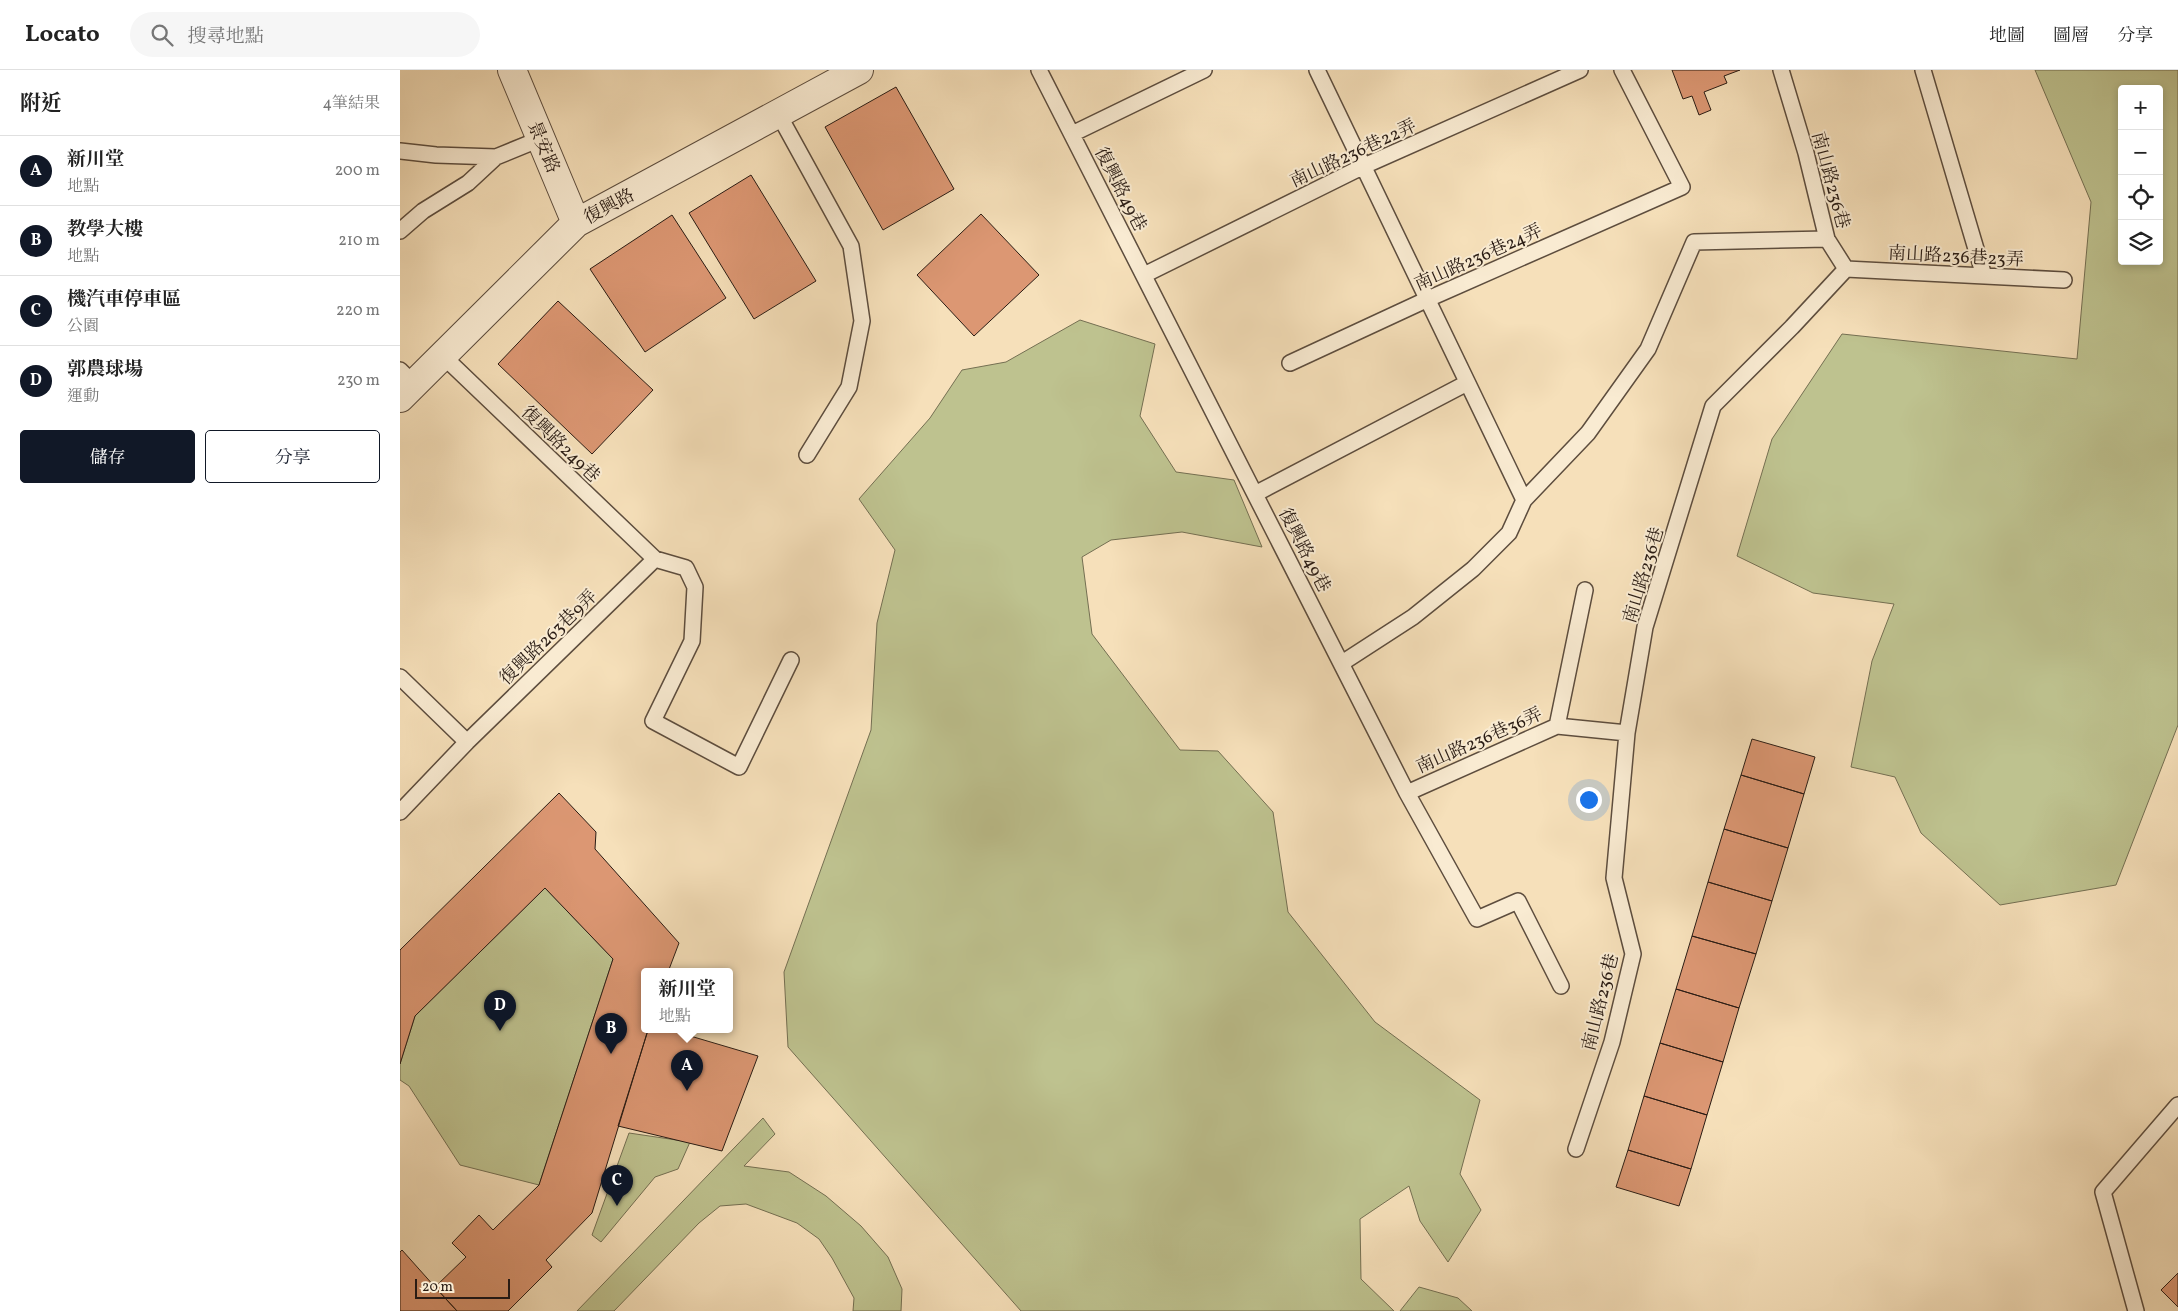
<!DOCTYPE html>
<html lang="zh-TW">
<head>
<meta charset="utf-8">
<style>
  :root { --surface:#fff; --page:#f6f6f6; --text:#222; --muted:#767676; --line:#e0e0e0; --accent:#111827 }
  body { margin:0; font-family:Vollkorn,"Noto Serif TC",serif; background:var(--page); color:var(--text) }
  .controls { position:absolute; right:15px; top:15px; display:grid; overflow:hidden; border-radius:5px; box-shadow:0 2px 8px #0003 }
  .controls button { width:45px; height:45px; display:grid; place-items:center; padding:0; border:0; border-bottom:1px solid var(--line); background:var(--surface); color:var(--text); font:25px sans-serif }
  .scale { position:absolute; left:15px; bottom:12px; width:95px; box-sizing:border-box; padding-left:5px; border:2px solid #2a1c14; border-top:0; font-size:14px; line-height:18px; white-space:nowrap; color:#2a1c14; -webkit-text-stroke:4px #f9ebd2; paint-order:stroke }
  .you { position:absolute; left:1188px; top:729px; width:18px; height:18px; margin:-12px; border:4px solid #fff; border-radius:50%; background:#1a73e8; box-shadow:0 0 0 8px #1a73e833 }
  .badge { display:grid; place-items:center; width:32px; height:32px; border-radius:50%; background:var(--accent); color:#fff; font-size:16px; font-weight:700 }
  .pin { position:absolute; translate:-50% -41px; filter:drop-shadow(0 1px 2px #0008) }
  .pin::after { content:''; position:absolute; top:26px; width:18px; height:15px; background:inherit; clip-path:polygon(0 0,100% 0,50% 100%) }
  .popup { position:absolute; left:241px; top:898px; width:92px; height:65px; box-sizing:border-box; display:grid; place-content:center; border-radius:5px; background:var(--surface); filter:drop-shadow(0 1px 4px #0005); font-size:16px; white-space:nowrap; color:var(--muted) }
  .popup b { font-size:19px; color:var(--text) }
  .popup::after { content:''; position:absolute; left:50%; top:100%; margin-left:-10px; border:10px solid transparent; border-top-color:var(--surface) }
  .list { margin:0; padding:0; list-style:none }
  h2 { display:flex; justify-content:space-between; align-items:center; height:65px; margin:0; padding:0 20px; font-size:21px }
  h2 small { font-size:16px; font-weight:400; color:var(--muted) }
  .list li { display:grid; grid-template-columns:32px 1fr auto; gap:15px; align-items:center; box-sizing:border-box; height:70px; padding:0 20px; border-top:1px solid var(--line) }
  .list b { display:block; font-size:19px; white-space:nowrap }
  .list p { margin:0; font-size:16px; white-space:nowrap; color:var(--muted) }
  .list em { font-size:16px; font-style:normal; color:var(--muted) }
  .actions { display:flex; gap:10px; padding:15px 20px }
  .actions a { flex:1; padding:11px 0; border:1px solid var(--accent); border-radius:5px; text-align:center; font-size:18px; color:var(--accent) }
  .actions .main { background:var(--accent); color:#fff }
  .icon { flex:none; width:28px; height:28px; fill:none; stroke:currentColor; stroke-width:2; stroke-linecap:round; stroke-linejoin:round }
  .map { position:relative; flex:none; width:1778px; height:1241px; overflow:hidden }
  header { display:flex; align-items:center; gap:30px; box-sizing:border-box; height:70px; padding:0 25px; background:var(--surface); border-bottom:1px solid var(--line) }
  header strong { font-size:24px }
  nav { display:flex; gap:28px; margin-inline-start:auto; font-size:18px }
  .search { width:350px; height:45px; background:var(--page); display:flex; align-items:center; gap:12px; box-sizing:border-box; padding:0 18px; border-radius:28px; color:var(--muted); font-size:19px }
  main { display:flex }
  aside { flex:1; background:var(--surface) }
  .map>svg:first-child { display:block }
  .green { fill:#bec28f; stroke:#746f52; fill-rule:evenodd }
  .building { fill:#dc9773; stroke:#2a1c14 }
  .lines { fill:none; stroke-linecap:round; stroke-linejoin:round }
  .service-casing { stroke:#5d4d3e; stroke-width:18 }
  .minor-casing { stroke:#5d4d3e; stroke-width:30 }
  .service { stroke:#f9ebd2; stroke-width:15 }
  .minor { stroke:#f9ebd2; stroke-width:28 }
  .labels { text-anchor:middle; stroke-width:4; stroke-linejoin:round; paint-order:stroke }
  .street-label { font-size:18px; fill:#2a1c14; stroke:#f9ebd2 }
</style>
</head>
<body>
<header>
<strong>Locato</strong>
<div class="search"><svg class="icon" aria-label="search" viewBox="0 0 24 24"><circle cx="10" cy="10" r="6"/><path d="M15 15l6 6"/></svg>搜尋地點</div>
<nav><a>地圖</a><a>圖層</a><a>分享</a></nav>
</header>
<main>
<aside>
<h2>附近<small>4筆結果</small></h2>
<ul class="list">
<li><span class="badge">A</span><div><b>新川堂</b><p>地點</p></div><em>200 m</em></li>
<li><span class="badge">B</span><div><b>教學大樓</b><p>地點</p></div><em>210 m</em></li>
<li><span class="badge">C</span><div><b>機汽車停車區</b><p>公園</p></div><em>220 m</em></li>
<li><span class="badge">D</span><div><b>郭農球場</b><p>運動</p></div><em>230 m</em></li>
</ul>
<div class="actions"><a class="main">儲存</a><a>分享</a></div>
</aside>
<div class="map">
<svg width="1778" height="1241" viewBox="0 0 1778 1241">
  <rect width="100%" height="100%" fill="#f6e0ba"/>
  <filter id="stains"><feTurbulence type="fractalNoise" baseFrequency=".004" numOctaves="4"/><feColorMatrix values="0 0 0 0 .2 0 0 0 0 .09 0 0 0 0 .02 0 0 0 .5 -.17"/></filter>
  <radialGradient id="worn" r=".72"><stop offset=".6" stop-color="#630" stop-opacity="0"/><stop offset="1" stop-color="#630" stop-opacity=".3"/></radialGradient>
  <path class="green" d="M 1635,0 L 1778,0 L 1778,655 L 1716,815 L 1600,835 L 1521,763 L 1495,707 L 1451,697 L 1472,591 L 1494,534 L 1413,523 L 1337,486 L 1372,369 L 1442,264 L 1677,289 L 1691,132 ZM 1722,19 L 1759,19 L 1759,191 L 1722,191 Z
    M 680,250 L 755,274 L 740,346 L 776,402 L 834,410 L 862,477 L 782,462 L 711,470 L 682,487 L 692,564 L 780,680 L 818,681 L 873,742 L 888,842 L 975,952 L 1080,1030 L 1060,1104 L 1081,1140 L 1048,1192 L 1020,1151 L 1009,1116 L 960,1149 L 961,1209 L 994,1241 L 621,1241 L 388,977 L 384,902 L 471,660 L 477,553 L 495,480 L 459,429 L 530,348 L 562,300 L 606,292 Z
    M 145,818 L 213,889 L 139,1115 L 60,1095 L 9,1016 L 0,1010 L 0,994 L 15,946 Z
    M 363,1048 L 375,1064 L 344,1096 L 389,1102 L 426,1126 L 461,1156 L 488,1187 L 502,1219 L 501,1241 L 453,1241 L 454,1228 L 432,1188 L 419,1169 L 397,1153 L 346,1134 L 320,1136 L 299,1153 L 214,1241 L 177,1241 Z
    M 229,1063 L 290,1072 L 278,1099 L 255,1107 L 201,1172 L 192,1165 Z
    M 1019,1217 L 1058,1228 L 1072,1241 L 1000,1241 Z"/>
  <path class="building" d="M 1272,0 L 1340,0 L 1324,6 L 1327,13 L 1304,22 L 1311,40 L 1299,45 L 1292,26 L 1283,29 Z
    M 496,17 L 554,119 L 483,160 L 425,57 Z
    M 351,105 L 416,211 L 354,249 L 289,143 Z
    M 581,144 L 639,205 L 574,266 L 517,205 Z
    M 272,145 L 326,228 L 245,282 L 190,199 Z
    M 158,231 L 253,320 L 192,384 L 98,294 Z
    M 1352,669 L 1415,687 L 1404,724 L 1341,705 Z
    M 1341,705 L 1404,724 L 1388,778 L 1324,759 Z
    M 159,723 L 196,762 L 195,779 L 279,873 L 268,902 L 244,902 L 244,960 L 248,960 L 192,1143 L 146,1190 L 152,1197 L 108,1241 L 57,1241 L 35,1217 L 66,1187 L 52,1173 L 79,1145 L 93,1160 L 139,1115 L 213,889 L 145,818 L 15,946 L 0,994 L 0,880 Z
    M 1324,759 L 1388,778 L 1372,831 L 1308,812 Z
    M 1308,812 L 1372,831 L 1356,884 L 1292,866 Z
    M 1292,866 L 1356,884 L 1339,938 L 1276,919 Z
    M 1276,919 L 1339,938 L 1323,992 L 1260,973 Z
    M 248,960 L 270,960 L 358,986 L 322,1081 L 218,1056 Z
    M 1260,973 L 1323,992 L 1307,1045 L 1244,1026 Z
    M 1244,1026 L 1307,1045 L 1291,1099 L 1228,1080 Z
    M 1228,1080 L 1291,1099 L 1279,1136 L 1216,1117 Z
    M 2,1180 L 35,1217 L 57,1241 L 0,1241 L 0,1182 Z
    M 1778,1203 L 1778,1237 L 1761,1220 Z"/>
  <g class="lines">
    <g class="service-casing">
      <path id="service" d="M 639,0 L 1007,723 L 1077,849 L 1118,831 L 1161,916
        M 917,0 L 1124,430
        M 1523,0 L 1584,206
        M 379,45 L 451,176 L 462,251 L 449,317 L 407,385
        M 672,64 L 804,0
        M 0,81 L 36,85 L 96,87 L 140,69
        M 0,161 L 23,141 L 68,113 L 96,87
        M 1446,199 L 1664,210
        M 744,205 L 964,96 L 1180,0
        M 42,285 L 255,489 L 286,498 L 295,517 L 292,571 L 253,651 L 339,697 L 391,590
        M 890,293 L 1028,229 L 1282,117 L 1222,0
        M 0,300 L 14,314
        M 855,424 L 1067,313
        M 942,593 L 1013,547 L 1073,499 L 1109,463 L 1124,430 L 1188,363 L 1248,279 L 1294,172 L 1427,169
        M 0,607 L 67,672
        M 1157,656 L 1185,520
        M 1007,723 L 1157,656 L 1227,663
        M 0,742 L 67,672 L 255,489
        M 1176,1079 L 1212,972 L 1233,884 L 1214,808 L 1227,663 L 1245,557 L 1313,336 L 1392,257 L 1446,199 L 1427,169 L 1406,83 L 1381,0
        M 1736,1241 L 1703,1122 L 1778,1035"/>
    </g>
    <g class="minor-casing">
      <path id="minor" d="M 112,0 L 176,153
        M 0,328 L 176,153 L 459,0"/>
    </g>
    <use href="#service" class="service"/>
    <use href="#minor" class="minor"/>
  </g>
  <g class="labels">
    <g class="street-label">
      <text transform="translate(144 77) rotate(67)" y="6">景安路</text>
      <text transform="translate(953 83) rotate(-25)" y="6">南山路236巷22弄</text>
      <text transform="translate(1431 110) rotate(75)" y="6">南山路236巷</text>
      <text transform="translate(721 119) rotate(63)" y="6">復興路49巷</text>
      <text transform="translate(209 136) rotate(-28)" y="6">復興路</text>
      <text transform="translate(1556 186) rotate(3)" y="6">南山路236巷23弄</text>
      <text transform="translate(1078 187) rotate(-24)" y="6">南山路236巷24弄</text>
      <text transform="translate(161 374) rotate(44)" y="6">復興路249巷</text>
      <text transform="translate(905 480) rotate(63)" y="6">復興路49巷</text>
      <text transform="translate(1243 505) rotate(-73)" y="6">南山路236巷</text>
      <text transform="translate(148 567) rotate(-44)" y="6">復興路263巷9弄</text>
      <text transform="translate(1079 670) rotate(-24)" y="6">南山路236巷36弄</text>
      <text transform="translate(1200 932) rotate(-76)" y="6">南山路236巷</text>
    </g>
  </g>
  <rect width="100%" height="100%" filter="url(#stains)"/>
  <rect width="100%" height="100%" fill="url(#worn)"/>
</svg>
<div class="controls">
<button>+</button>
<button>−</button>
<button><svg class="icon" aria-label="locate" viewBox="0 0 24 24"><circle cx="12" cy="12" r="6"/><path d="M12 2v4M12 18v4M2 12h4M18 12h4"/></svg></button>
<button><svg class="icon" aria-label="layers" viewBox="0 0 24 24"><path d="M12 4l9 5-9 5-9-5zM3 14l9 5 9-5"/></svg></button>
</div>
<div class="scale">20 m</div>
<div class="you"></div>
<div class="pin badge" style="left:287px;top:1021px">A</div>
<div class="popup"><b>新川堂</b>地點</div>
<div class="pin badge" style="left:211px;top:984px">B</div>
<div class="pin badge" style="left:217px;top:1136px">C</div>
<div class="pin badge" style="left:100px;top:961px">D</div>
</div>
</main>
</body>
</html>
